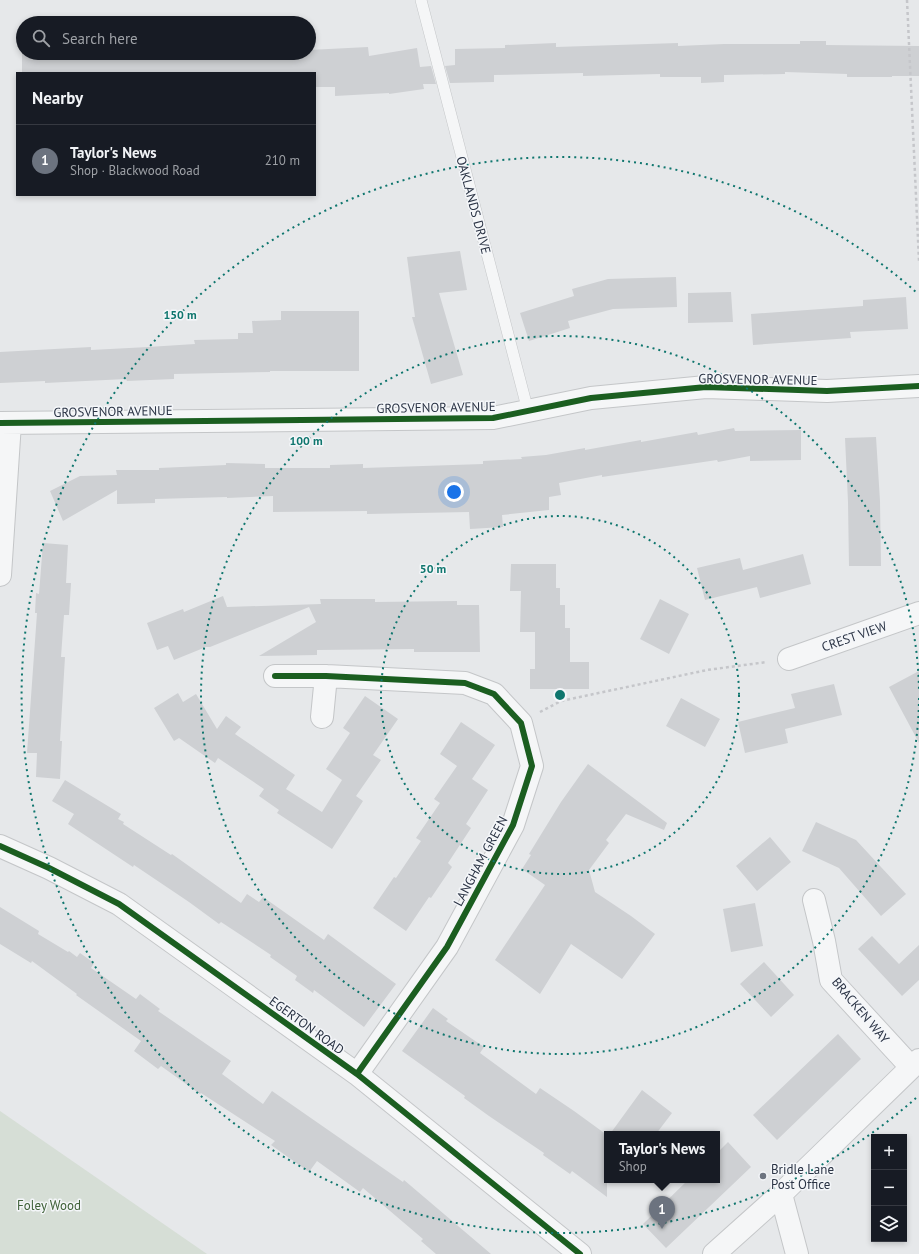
<!DOCTYPE html>
<html lang="en">
<head>
<meta charset="utf-8">
<style>
  :root { --surface:#171b24; --page:#20242c; --text:#f1f3f6; --muted:#9ea1a6; --line:#363941; --accent:#6c737f }
  body { margin:0; font-family:"PT Sans",sans-serif; background:var(--page); color:var(--text) }
  .controls { position:absolute; right:12px; bottom:12px; display:grid; overflow:hidden; border-radius:0px; box-shadow:0 2px 6px #0003 }
  .controls button { width:36px; height:36px; display:grid; place-items:center; padding:0; border:0; border-bottom:1px solid var(--line); background:var(--surface); color:var(--text); font:20px sans-serif }
  .you { position:absolute; left:454px; top:492px; width:14px; height:14px; margin:-10px; border:3px solid #fff; border-radius:50%; background:#1a73e8; box-shadow:0 0 0 6px #1a73e833 }
  .badge { display:grid; place-items:center; width:26px; height:26px; border-radius:50%; background:var(--accent); color:#fff; font-size:13px; font-weight:700 }
  .pin { position:absolute; translate:-50% -33px; filter:drop-shadow(0 1px 2px #0008) }
  .pin::after { content:''; position:absolute; top:21px; width:14px; height:12px; background:inherit; clip-path:polygon(0 0,100% 0,50% 100%) }
  .popup { position:absolute; left:604px; top:1131px; width:116px; height:52px; box-sizing:border-box; display:grid; place-content:center; border-radius:0px; background:var(--surface); filter:drop-shadow(0 1px 3px #0005); font-size:13px; white-space:nowrap; color:var(--muted) }
  .popup b { font-size:15px; color:var(--text) }
  .popup::after { content:''; position:absolute; left:50%; top:100%; margin-left:-8px; border:8px solid transparent; border-top-color:var(--surface) }
  .list { margin:0; padding:0; list-style:none }
  h2 { display:flex; justify-content:space-between; align-items:center; height:52px; margin:0; padding:0 16px; font-size:17px }
  h2 small { font-size:13px; font-weight:400; color:var(--muted) }
  .list li { display:grid; grid-template-columns:26px 1fr auto; gap:12px; align-items:center; box-sizing:border-box; height:72px; padding:0 16px; border-top:1px solid var(--line) }
  .list b { display:block; font-size:15px; white-space:nowrap }
  .list p { margin:0; font-size:13px; white-space:nowrap; color:var(--muted) }
  .list em { font-size:13px; font-style:normal; color:var(--muted) }
  .icon { flex:none; width:22px; height:22px; fill:none; stroke:currentColor; stroke-width:2; stroke-linecap:round; stroke-linejoin:round }
  .map { position:relative; flex:none; width:919px; height:1254px; overflow:hidden }
  .search { position:absolute; background:var(--surface); box-shadow:0 2px 6px #0003; left:16px; top:16px; width:300px; height:44px; display:flex; align-items:center; gap:10px; box-sizing:border-box; padding:0 14px; border-radius:22px; color:var(--muted); font-size:15px }
  .panel { position:absolute; background:var(--surface); box-shadow:0 2px 6px #0003; left:16px; top:72px; width:300px; height:124px; border-radius:0px }
  .map>svg:first-child { display:block }
  .green { fill:#d6ded6 }
  .building { fill:#ced0d3 }
  .lines { fill:none; stroke-linecap:round; stroke-linejoin:round }
  .lane-casing { stroke:#c4c6c8; stroke-width:12 }
  .street-casing { stroke:#c4c6c8; stroke-width:24 }
  .path { stroke:#c5c6ca; stroke-width:2.5; stroke-dasharray:3 3; stroke-linecap:butt }
  .lane { stroke:#f5f6f7; stroke-width:11 }
  .street { stroke:#f5f6f7; stroke-width:22 }
  .cycleway-casing { stroke:#f4f6f9; stroke-width:8 }
  .cycleway { stroke:#1b5e20; stroke-width:6 }
  .ring { fill:none; stroke:#0f766e; stroke-width:2; stroke-dasharray:2 4 }
  .poi-dot { fill:#6c737f; stroke:#f4f6f9; stroke-width:1.5 }
  .labels { text-anchor:middle; stroke-width:3; stroke-linejoin:round; paint-order:stroke }
  .street-label { font-size:13px; fill:#2b3445; stroke:#f4f6f9 }
  .poi-label { font-size:13px; fill:#2b3445; stroke:#f4f6f9; text-anchor:start }
  .park-label { font-size:13px; fill:#3f6138; stroke:#f4f6f9 }
  .centre { fill:#0f766e; stroke:#f4f6f9; stroke-width:2 }
  .ring-label { font-size:12px; text-anchor:middle; font-weight:bold; fill:#0f766e; stroke:#f4f6f9; stroke-width:3; stroke-linejoin:round; paint-order:stroke }
</style>
</head>
<body>
<div class="map">
<svg width="919" height="1254" viewBox="0 0 919 1254">
  <rect width="100%" height="100%" fill="#e6e8ea"/>
  <path class="green" d="M 0,1111 L 207,1254 L 0,1254 Z"/>
  <path class="building" d="M 800,41 L 826,41 L 826,45 L 919,46 L 919,76 L 892,76 L 892,77 L 847,77 L 847,74 L 785,72 L 785,74 L 724,75 L 724,82 L 701,83 L 701,77 L 660,77 L 660,74 L 583,76 L 583,73 L 494,75 L 494,82 L 450,83 L 445,66 L 455,65 L 455,49 L 505,48 L 505,45 L 556,43 L 556,47 L 678,43 L 678,46 L 724,44 L 800,44 Z
    M 368,47 L 369,56 L 417,48 L 420,67 L 431,66 L 436,84 L 423,84 L 424,89 L 389,94 L 389,93 L 335,96 L 335,87 L 315,87 L 315,73 L 224,73 L 224,72 L 185,73 L 22,73 L 22,53 L 309,53 L 309,50 Z
    M 460,251 L 467,290 L 439,293 L 463,375 L 431,384 L 412,317 L 415,317 L 407,257 Z
    M 676,277 L 677,307 L 613,309 L 568,321 L 570,328 L 529,341 L 520,313 L 574,296 L 572,289 L 608,279 Z
    M 731,292 L 733,322 L 688,323 L 688,293 Z
    M 906,297 L 908,329 L 850,332 L 851,338 L 753,345 L 751,314 L 863,306 L 863,300 Z
    M 281,311 L 359,311 L 359,371 L 270,371 L 270,372 L 174,374 L 174,379 L 150,380 L 127,381 L 126,379 L 45,383 L 45,381 L 0,383 L 0,352 L 91,347 L 91,350 L 148,347 L 195,344 L 194,340 L 238,339 L 238,333 L 253,333 L 252,321 L 281,320 Z
    M 734,428 L 735,431 L 801,430 L 801,460 L 750,461 L 750,456 L 718,462 L 717,460 L 602,477 L 602,475 L 559,483 L 561,495 L 549,497 L 549,510 L 502,515 L 503,527 L 470,529 L 469,512 L 367,514 L 367,511 L 273,512 L 273,496 L 227,498 L 227,497 L 155,499 L 155,503 L 117,504 L 117,490 L 63,521 L 50,491 L 80,476 L 117,475 L 116,470 L 159,470 L 159,468 L 226,465 L 226,463 L 265,464 L 265,468 L 330,468 L 330,465 L 363,464 L 363,468 L 483,464 L 483,461 L 522,459 L 521,457 L 546,455 L 585,448 L 585,450 L 641,440 L 641,442 L 697,432 L 698,435 Z
    M 876,437 L 880,501 L 881,566 L 849,566 L 848,502 L 845,438 Z
    M 43,543 L 68,545 L 66,583 L 71,583 L 69,615 L 64,615 L 61,657 L 65,657 L 60,741 L 62,741 L 60,779 L 36,777 L 37,753 L 27,753 L 37,613 L 35,613 L 36,593 L 39,594 Z
    M 803,554 L 811,584 L 760,598 L 757,587 L 705,600 L 697,568 L 740,558 L 743,570 Z
    M 511,564 L 556,564 L 556,588 L 560,588 L 560,605 L 565,605 L 565,628 L 570,628 L 570,662 L 589,662 L 589,689 L 530,689 L 530,669 L 535,669 L 535,632 L 520,632 L 521,591 L 510,591 Z
    M 223,596 L 227,607 L 321,604 L 320,599 L 375,599 L 375,602 L 457,601 L 457,605 L 479,605 L 480,652 L 414,652 L 414,649 L 317,650 L 317,655 L 259,656 L 316,622 L 309,607 L 210,647 L 206,647 L 174,660 L 168,646 L 157,650 L 147,623 L 183,609 L 184,612 Z
    M 660,599 L 689,614 L 669,654 L 640,639 Z
    M 919,671 L 919,743 L 889,687 Z
    M 834,684 L 842,715 L 785,729 L 788,743 L 745,753 L 738,722 L 795,708 L 791,694 Z
    M 178,693 L 183,702 L 196,694 L 217,729 L 226,716 L 241,727 L 235,734 L 295,775 L 286,789 L 322,812 L 342,780 L 326,769 L 350,733 L 343,728 L 365,696 L 398,719 L 373,755 L 381,760 L 356,796 L 363,801 L 332,849 L 277,813 L 279,810 L 259,796 L 264,789 L 218,758 L 215,763 L 179,738 L 174,741 L 154,708 Z
    M 681,698 L 720,719 L 705,747 L 666,726 Z
    M 461,722 L 495,745 L 472,779 L 488,790 L 466,824 L 471,828 L 448,863 L 452,867 L 431,898 L 429,897 L 406,931 L 373,908 L 394,877 L 396,878 L 421,841 L 416,838 L 440,803 L 434,799 L 457,766 L 440,754 Z
    M 588,764 L 667,823 L 664,830 L 626,814 L 606,840 L 609,843 L 589,870 L 595,892 L 631,916 L 655,934 L 622,979 L 571,944 L 540,994 L 495,960 L 545,885 L 522,869 L 531,855 L 529,854 L 561,802 Z
    M 65,780 L 121,814 L 118,819 L 124,822 L 123,824 L 171,855 L 172,854 L 241,903 L 247,894 L 259,902 L 263,897 L 324,940 L 328,934 L 396,984 L 364,1027 L 314,990 L 313,993 L 295,980 L 297,976 L 270,957 L 271,955 L 221,922 L 219,924 L 189,902 L 134,865 L 133,867 L 68,824 L 74,814 L 52,801 Z
    M 816,822 L 856,840 L 906,894 L 881,916 L 839,868 L 802,851 Z
    M 770,837 L 791,862 L 757,891 L 736,866 Z
    M 755,903 L 763,946 L 731,952 L 723,909 Z
    M 0,907 L 39,931 L 38,934 L 68,952 L 69,951 L 77,957 L 80,953 L 94,963 L 91,968 L 136,999 L 140,994 L 160,1009 L 158,1011 L 231,1061 L 222,1074 L 263,1104 L 272,1091 L 403,1182 L 404,1180 L 491,1254 L 436,1254 L 421,1241 L 423,1239 L 363,1188 L 360,1192 L 317,1161 L 309,1172 L 271,1145 L 275,1141 L 201,1093 L 200,1094 L 161,1066 L 158,1069 L 134,1051 L 141,1041 L 76,995 L 77,994 L 32,961 L 31,963 L 0,944 Z
    M 872,936 L 899,964 L 919,945 L 919,980 L 902,996 L 858,949 Z
    M 764,962 L 794,995 L 771,1017 L 740,984 Z
    M 433,1008 L 448,1019 L 446,1021 L 484,1047 L 480,1053 L 536,1094 L 540,1088 L 574,1111 L 607,1135 L 607,1197 L 572,1171 L 570,1174 L 543,1155 L 544,1153 L 489,1116 L 464,1098 L 465,1096 L 402,1051 Z
    M 838,1034 L 861,1059 L 777,1140 L 753,1115 Z
    M 642,1090 L 672,1113 L 656,1134 L 610,1134 Z
    M 728,1142 L 751,1167 L 666,1248 L 643,1224 L 688,1180 L 717,1180 L 717,1153 Z"/>
  <g class="lines">
    <g class="lane-casing">
      <path id="lane" d="M 421,0 L 528,411"/>
    </g>
    <g class="street-casing">
      <path id="street" d="M 0,423 L 493,418 L 591,398 L 706,387 L 827,391 L 919,386
        M 0,575 L 10,423
        M 789,659 L 919,613
        M 275,676 L 326,676 L 465,683 L 494,694 L 521,723 L 532,766 L 513,825 L 447,947 L 357,1074
        M 322,717 L 326,676
        M 0,846 L 49,868 L 119,904 L 357,1074 L 580,1254
        M 814,900 L 824,941 L 831,980 L 911,1067
        M 781,1194 L 797,1254
        M 714,1254 L 781,1194 L 919,1060"/>
    </g>
    <path class="path" d="M 907,0 L 919,261
      M 540,712 L 561,701 L 707,670 L 767,662"/>
    <use href="#lane" class="lane"/>
    <use href="#street" class="street"/>
    <g class="cycleway-casing">
      <path id="cycleway" d="M 0,423 L 493,418 L 591,398 L 706,387 L 827,391 L 919,386
        M 275,676 L 326,676 L 465,683 L 494,694 L 521,723 L 532,766 L 513,825 L 447,947 L 357,1074
        M 0,846 L 49,868 L 119,904 L 357,1074 L 580,1254"/>
    </g>
    <use href="#cycleway" class="cycleway"/>
  </g>
  <g class="ring">
    <circle cx="560" cy="695" r="179"/>
    <path d="M919 698A359 359 0 1 1 919 692"/>
    <path d="M916 1098A538 538 0 1 1 916 292"/>
  </g>
  <circle class="poi-dot" cx="763" cy="1176" r="4"/>
  <g class="labels">
    <g class="street-label">
      <text transform="translate(474 205) rotate(75)" y="5">OAKLANDS DRIVE</text>
      <text transform="translate(758 379) rotate(1)" y="5">GROSVENOR AVENUE</text>
      <text transform="translate(436 407) rotate(-1)" y="5">GROSVENOR AVENUE</text>
      <text transform="translate(113 411) rotate(-1)" y="5">GROSVENOR AVENUE</text>
      <text transform="translate(854 636) rotate(-19)" y="5">CREST VIEW</text>
      <text transform="translate(480 861) rotate(-62)" y="5">LANGHAM GREEN</text>
      <text transform="translate(861 1010) rotate(50)" y="5">BRACKEN WAY</text>
      <text transform="translate(307 1025) rotate(36)" y="5">EGERTON ROAD</text>
    </g>
    <g class="poi-label">
      <text x="771" y="1174">Bridle Lane<tspan x="771" dy="15">Post Office</tspan></text>
    </g>
    <g class="park-label">
      <text x="49" y="1210">Foley Wood</text>
    </g>
  </g>
  <circle cx="560" cy="695" r="6" class="centre"/>
  <g class="ring-label">
    <text x="180" y="319">150 m</text>
    <text x="306" y="445">100 m</text>
    <text x="433" y="573">50 m</text>
  </g>
</svg>
<div class="controls">
<button>+</button>
<button>−</button>
<button><svg class="icon" aria-label="layers" viewBox="0 0 24 24"><path d="M12 4l9 5-9 5-9-5zM3 14l9 5 9-5"/></svg></button>
</div>
<div class="you"></div>
<div class="pin badge" style="left:662px;top:1229px">1</div>
<div class="popup"><b>Taylor's News</b>Shop</div>
<div class="search"><svg class="icon" aria-label="search" viewBox="0 0 24 24"><circle cx="10" cy="10" r="6"/><path d="M15 15l6 6"/></svg>Search here</div>
<section class="panel">
<h2>Nearby<small></small></h2>
<ul class="list">
<li><span class="badge">1</span><div><b>Taylor's News</b><p>Shop · Blackwood Road</p></div><em>210 m</em></li>
</ul>
</section>
</div>
</body>
</html>
